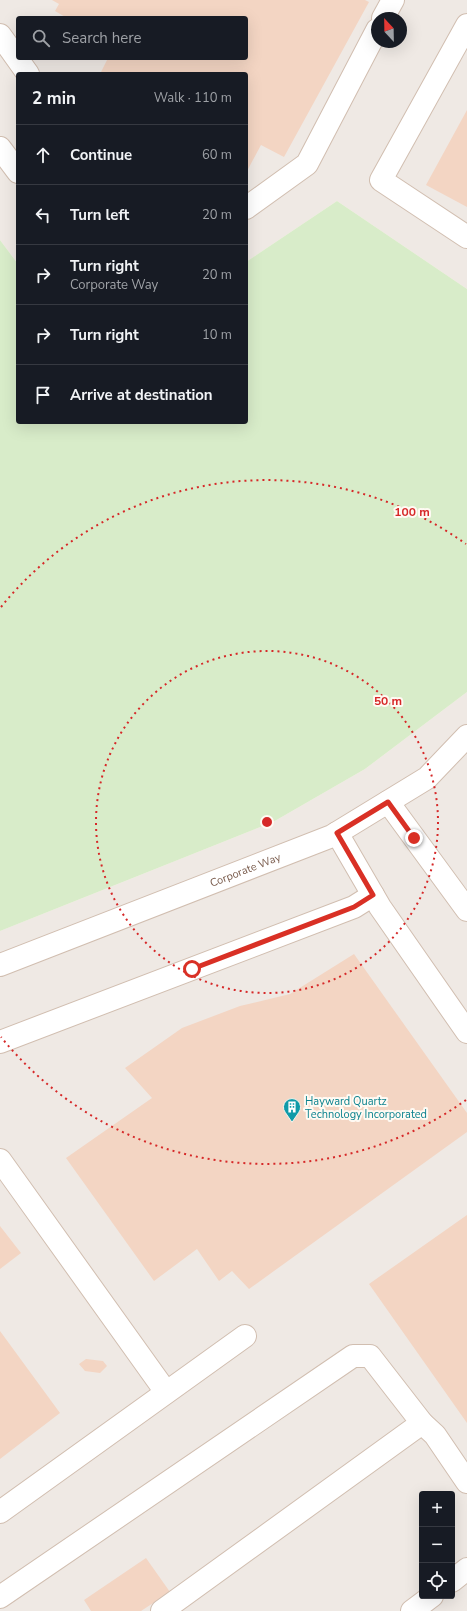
<!DOCTYPE html>
<html lang="en">
<head>
<meta charset="utf-8">
<style>
  :root { --surface:#171b24; --page:#20242c; --text:#f1f3f6; --muted:#9ea1a6; --line:#363941 }
  body { margin:0; font-family:"Nunito Sans",sans-serif; background:var(--page); color:var(--text) }
  .controls { position:absolute; right:12px; bottom:12px; display:grid; overflow:hidden; border-radius:4px; box-shadow:0 4px 16px #0002 }
  .controls button { width:36px; height:36px; display:grid; place-items:center; padding:0; border:0; border-bottom:1px solid var(--line); background:var(--surface); color:var(--text); font:20px sans-serif }
  .compass { position:absolute; left:371px; top:12px; width:36px; height:36px; border-radius:50%; background:var(--surface); box-shadow:0 4px 16px #0002; rotate:338deg }
  .stop { position:absolute; width:12px; height:12px; margin:-9px; border:3px solid #d93025; border-radius:50%; background:#fff }
  .stop.end { background:#d93025; border-color:#fff; box-shadow:0 1px 4px #0008 }
  .list { margin:0; padding:0; list-style:none }
  h2 { display:flex; justify-content:space-between; align-items:center; height:52px; margin:0; padding:0 16px; font-size:17px }
  h2 small { font-size:13px; font-weight:400; color:var(--muted) }
  .list li { display:grid; grid-template-columns:26px 1fr auto; gap:12px; align-items:center; box-sizing:border-box; height:60px; padding:0 16px; border-top:1px solid var(--line) }
  .list b { display:block; font-size:15px; white-space:nowrap }
  .list p { margin:0; font-size:13px; white-space:nowrap; color:var(--muted) }
  .list em { font-size:13px; font-style:normal; color:var(--muted) }
  .icon { flex:none; width:22px; height:22px; fill:none; stroke:currentColor; stroke-width:2; stroke-linecap:round; stroke-linejoin:round }
  .map { position:relative; flex:none; width:467px; height:1611px; overflow:hidden }
  .search { position:absolute; background:var(--surface); box-shadow:0 4px 16px #0002; left:16px; top:16px; width:232px; height:44px; display:flex; align-items:center; gap:10px; box-sizing:border-box; padding:0 14px; border-radius:4px; color:var(--muted); font-size:15px }
  .panel { position:absolute; background:var(--surface); box-shadow:0 4px 16px #0002; left:16px; top:72px; width:232px; height:352px; border-radius:4px }
  .map>svg:first-child { display:block }
  .industrial { fill:#efe9e4; fill-rule:evenodd }
  .green { fill:#d8ecc9 }
  .building { fill:#f3d5c3 }
  .lines { fill:none; stroke-linecap:round; stroke-linejoin:round }
  .minor-casing { stroke:#d1beb0; stroke-width:24 }
  .minor { stroke:#fff; stroke-width:22 }
  .route { stroke:#d93025; stroke-width:5 }
  .ring { fill:none; stroke:#d62828; stroke-width:2; stroke-dasharray:2 4 }
  .labels { text-anchor:middle; stroke-width:4; stroke-linejoin:round; paint-order:stroke }
  .street-label { font-size:11px; fill:#7a5c4d; stroke:#fffaf3 }
  .culture-label { font-size:11px; fill:#0d838f; stroke:#fffaf3; text-anchor:start }
  .centre { fill:#d62828; stroke:#fffaf3; stroke-width:2 }
  .ring-label { font-size:12px; text-anchor:middle; font-weight:bold; fill:#d62828; stroke:#fffaf3; stroke-width:4; stroke-linejoin:round; paint-order:stroke }
</style>
</head>
<body>
<div class="map">
<svg width="467" height="1611" viewBox="0 0 467 1611">
  <rect width="100%" height="100%" fill="#fdf6ec"/>
  <path class="industrial" d="M 0,0 L 467,0 L 467,289 L 337,201 L 246,262 L 246,74 L 18,74 L 18,264 L 0,240 ZM 18,18 L 246,18 L 246,58 L 18,58 ZM 377,18 L 401,18 L 401,42 L 377,42 Z
    M 467,692 L 467,1611 L 0,1611 L 0,931 L 273,822 L 365,769 ZM 422,1494 L 452,1494 L 452,1596 L 422,1596 Z"/>
  <path class="green" d="M 337,201 L 467,289 L 467,692 L 365,769 L 273,822 L 0,931 L 0,240 L 18,264 L 18,422 L 246,422 L 246,262 Z"/>
  <path class="building" d="M 52,0 L 365,0 L 369,2 L 284,157 L 261,145 L 246,173 L 246,74 L 100,74 L 108,58 L 246,58 L 246,18 L 67,18 L 55,11 L 59,4 Z
    M 467,110 L 467,207 L 426,185 Z
    M 354,954 L 467,1113 L 467,1132 L 249,1289 L 232,1271 L 219,1281 L 197,1249 L 154,1281 L 66,1158 L 152,1098 L 125,1068 L 182,1028 L 240,1006 L 290,994 Z
    M 467,1215 L 467,1423 L 369,1284 Z
    M 0,1226 L 21,1253 L 0,1269 Z
    M 0,1331 L 60,1413 L 0,1459 Z
    M 86,1359 L 103,1361 L 107,1366 L 100,1373 L 85,1371 L 79,1364 Z
    M 146,1558 L 170,1592 L 141,1611 L 91,1611 L 84,1600 Z"/>
  <g class="lines">
    <g class="minor-casing">
      <g id="minor">
        <path d="M 383,18 L 393,0"/>
        <path d="M 467,25 L 381,180 L 467,237"/>
        <path d="M 0,35 L 28,74"/>
        <path d="M 0,148 L 18,172"/>
        <path d="M 246,208 L 307,164 L 377,30"/>
        <path d="M 388,802 L 467,910"/>
        <path d="M 337,833 L 380,907 L 467,1032"/>
        <path id="s1" d="M 0,965 L 332,836 L 427,778 L 467,736"/>
        <path d="M 0,1042 L 354,907 L 373,895"/>
        <path d="M 0,1160 L 166,1392"/>
        <path d="M 0,1512 L 245,1336"/>
        <path d="M 452,1581 L 467,1569"/>
        <path d="M 0,1597 L 353,1356 L 370,1356 L 422,1423 L 435,1435 L 467,1482"/>
        <path d="M 162,1611 L 422,1423"/>
        <path d="M 412,1611 L 432,1596"/>
      </g>
    </g>
    <use href="#minor" class="minor"/>
  </g>
  <g class="lines">
    <path class="route" d="M 192,969 L 354,907 L 373,895 L 337,833 L 388,802 L 414,838"/>
  </g>
  <g class="ring">
    <circle cx="267" cy="822" r="171"/>
    <path d="M466 1100A342 342 0 0 1 1 1037M1 607A342 342 0 0 1 466 544"/>
  </g>
  <defs>
    <g id="building-pin" transform="scale(0.9)"><path d="M0 17L-7.5 6A9.5 9.5 0 1 1 7.5 6Z" fill="#0f9aa8" stroke="#fffaf3"/><path d="M-4-6H4V6H1V3H-1V6H-4ZM-2.5-4.3h1.7v1.8h-1.7ZM.8-4.3h1.7v1.8H.8ZM-2.5-1h1.7V.8h-1.7ZM.8-1h1.7V.8H.8Z" fill="#fff"/></g>
  </defs>
  <g fill-rule="evenodd">
    <use href="#building-pin" x="292" y="1107"/>
  </g>
  <g class="labels">
    <g class="street-label">
      <text dy="4" stroke="none"><textPath href="#s1" startOffset="263">Corporate Way</textPath></text>
    </g>
    <g class="culture-label">
      <text x="305" y="1105">Hayward Quartz<tspan x="305" dy="13">Technology Incorporated</tspan></text>
    </g>
  </g>
  <circle cx="267" cy="822" r="6" class="centre"/>
  <g class="ring-label">
    <text x="412" y="516">100 m</text>
    <text x="388" y="705">50 m</text>
  </g>
</svg>
<div class="controls">
<button>+</button>
<button>−</button>
<button><svg class="icon" aria-label="locate" viewBox="0 0 24 24"><circle cx="12" cy="12" r="6"/><path d="M12 2v4M12 18v4M2 12h4M18 12h4"/></svg></button>
</div>
<svg class="compass" viewBox="-18 -18 36 36"><path d="M0-13l5 13h-10z" fill="#e53935"/><path d="M0 13l5-13h-10z" fill="#9ea1a6"/></svg>
<div class="stop" style="left:192px;top:969px"></div>
<div class="stop end" style="left:414px;top:838px"></div>
<div class="search"><svg class="icon" aria-label="search" viewBox="0 0 24 24"><circle cx="10" cy="10" r="6"/><path d="M15 15l6 6"/></svg>Search here</div>
<section class="panel">
<h2>2 min<small>Walk · 110 m</small></h2>
<ul class="list">
<li><svg class="icon" aria-label="ahead" viewBox="0 0 24 24"><path d="M12 20V5M6 11l6-6 6 6"/></svg><div><b>Continue</b></div><em>60 m</em></li>
<li><svg class="icon" aria-label="left" viewBox="0 0 24 24"><path d="M17 20v-9H6M10 6l-5 5 5 5"/></svg><div><b>Turn left</b></div><em>20 m</em></li>
<li><svg class="icon" aria-label="right" viewBox="0 0 24 24"><path d="M7 20v-9h11M14 6l5 5-5 5"/></svg><div><b>Turn right</b><p>Corporate Way</p></div><em>20 m</em></li>
<li><svg class="icon" aria-label="right" viewBox="0 0 24 24"><path d="M7 20v-9h11M14 6l5 5-5 5"/></svg><div><b>Turn right</b></div><em>10 m</em></li>
<li><svg class="icon" aria-label="arrive" viewBox="0 0 24 24"><path d="M6 21V4h12l-3 4 3 4H6"/></svg><div><b>Arrive at destination</b></div></li>
</ul>
</section>
</div>
</body>
</html>
